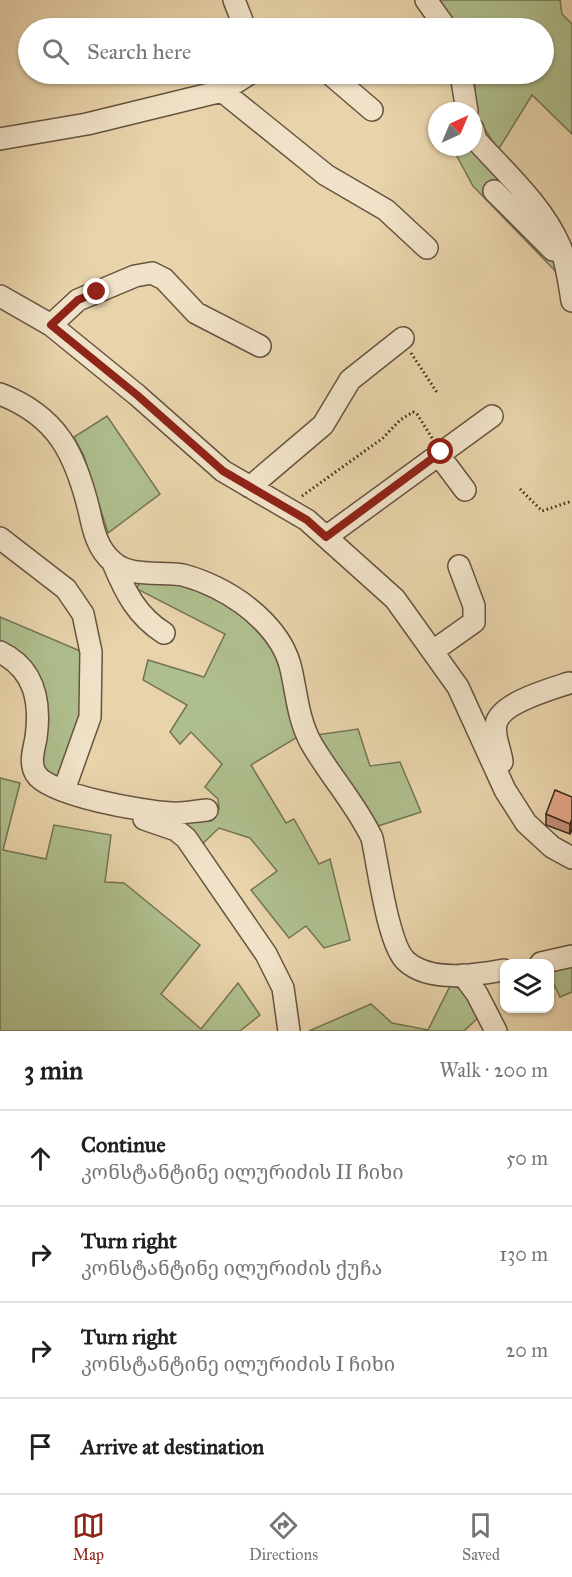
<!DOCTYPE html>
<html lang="en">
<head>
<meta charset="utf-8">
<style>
  :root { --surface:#fff; --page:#f2f2f2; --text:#202124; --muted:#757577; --line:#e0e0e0; --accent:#8f2418 }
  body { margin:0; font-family:"IM FELL Great Primer","Noto Serif Georgian",serif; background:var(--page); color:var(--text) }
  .controls { position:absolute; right:18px; bottom:18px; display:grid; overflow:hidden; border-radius:12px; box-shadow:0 2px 4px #0004 }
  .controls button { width:54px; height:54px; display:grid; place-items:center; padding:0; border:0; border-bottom:2px solid var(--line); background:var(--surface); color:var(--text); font:30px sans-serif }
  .compass { position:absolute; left:428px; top:102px; width:54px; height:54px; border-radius:50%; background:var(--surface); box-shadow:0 2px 4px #0004; rotate:44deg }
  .stop { position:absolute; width:18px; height:18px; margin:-14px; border:4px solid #8f2418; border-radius:50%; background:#fff }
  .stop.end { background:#8f2418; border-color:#fff; box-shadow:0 2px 6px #0008 }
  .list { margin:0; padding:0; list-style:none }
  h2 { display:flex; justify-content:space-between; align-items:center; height:78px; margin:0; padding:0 24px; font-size:26px }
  h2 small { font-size:20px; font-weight:400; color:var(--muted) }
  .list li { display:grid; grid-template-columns:39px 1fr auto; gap:18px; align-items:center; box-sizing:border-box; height:96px; padding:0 24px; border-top:2px solid var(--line) }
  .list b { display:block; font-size:22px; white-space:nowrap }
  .list p { margin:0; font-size:20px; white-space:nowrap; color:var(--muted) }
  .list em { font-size:20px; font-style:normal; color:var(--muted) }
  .icon { flex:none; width:33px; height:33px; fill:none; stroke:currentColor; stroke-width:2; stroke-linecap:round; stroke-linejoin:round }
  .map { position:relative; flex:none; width:572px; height:1031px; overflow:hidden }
  .search { position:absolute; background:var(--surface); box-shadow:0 2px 4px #0004; left:18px; right:18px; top:18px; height:66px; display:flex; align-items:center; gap:15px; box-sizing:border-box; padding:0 21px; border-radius:33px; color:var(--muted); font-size:22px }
  .sheet { height:462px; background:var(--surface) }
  nav { display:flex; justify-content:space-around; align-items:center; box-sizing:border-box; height:84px; border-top:2px solid var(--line); background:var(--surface); font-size:16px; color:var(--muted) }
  nav a { display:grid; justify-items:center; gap:3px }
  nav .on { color:var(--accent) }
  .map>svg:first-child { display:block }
  .green { fill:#afbe8d; stroke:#747455; stroke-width:1.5 }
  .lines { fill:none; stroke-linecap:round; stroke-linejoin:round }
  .minor-casing { stroke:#665440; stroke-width:24 }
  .path { stroke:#3a291d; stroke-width:3; stroke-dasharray:1.5 3; stroke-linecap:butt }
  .minor { stroke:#f0e2c8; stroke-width:21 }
  .wall { fill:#c28e72; stroke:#3a291d; stroke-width:1.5 }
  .shaded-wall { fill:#9e745d; stroke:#3a291d; stroke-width:1.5 }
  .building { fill:#e1a585; stroke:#3a291d; stroke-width:1.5 }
  .route { stroke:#8f2418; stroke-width:8 }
</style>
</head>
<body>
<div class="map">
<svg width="572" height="1031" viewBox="0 0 572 1031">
  <rect width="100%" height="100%" fill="#e8d3aa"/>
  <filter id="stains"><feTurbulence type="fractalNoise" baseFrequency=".00333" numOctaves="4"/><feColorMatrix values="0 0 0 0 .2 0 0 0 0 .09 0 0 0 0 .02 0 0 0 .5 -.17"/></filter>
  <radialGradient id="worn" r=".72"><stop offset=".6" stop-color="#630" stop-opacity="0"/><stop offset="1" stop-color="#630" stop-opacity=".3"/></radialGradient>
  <path class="green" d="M 435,0 L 560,0 L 562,14 L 572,24 L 572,134 L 532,95 L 498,150 L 476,115 L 474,74 L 544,74 L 544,28 L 456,28 Z
    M 452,147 L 473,147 C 510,186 544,229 563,279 L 473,186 Z
    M 107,416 L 160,494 L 108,533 L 84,456 L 74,437 Z
    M 140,580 L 183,584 L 212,591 L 241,612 L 280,657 L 301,735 L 251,765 L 286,823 L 294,819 L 319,864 L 330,859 L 350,940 L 324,948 L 306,926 L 289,938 L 251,890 L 277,871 L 250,838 L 219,828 L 199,847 L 144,813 L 211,821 L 219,809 L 218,799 L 205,787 L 222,764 L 191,732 L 180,744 L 170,732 L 187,705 L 143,680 L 148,660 L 204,677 L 225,634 L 137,589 Z
    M 0,617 L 85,653 L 85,712 L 65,770 L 56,777 L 41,773 C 43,749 52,702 41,680 C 33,663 15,653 0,642 Z
    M 358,729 L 370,766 L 400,762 L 421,812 L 375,827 L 316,735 Z
    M 0,778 L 20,783 L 3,850 L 46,859 L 54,825 L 111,835 L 105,882 L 124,883 L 200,945 L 161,994 L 201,1029 L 238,983 L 260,1015 L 240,1031 L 0,1031 Z
    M 572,963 L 572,992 L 560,997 L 550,976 L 550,969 Z
    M 451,984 L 463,991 L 482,1014 L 464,1031 L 309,1031 L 371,1004 L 392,1023 L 428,1030 Z"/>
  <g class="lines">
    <g class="minor-casing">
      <path id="minor" d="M 234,0 L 245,28
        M 426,0 L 446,28
        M 330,74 L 372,110
        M 461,74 L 467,111
        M 222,91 L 326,175 L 386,210 L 427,248
        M 473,129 L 476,140 C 506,173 542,205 560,246 C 567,264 569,283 572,301
        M 0,139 L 87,124 L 222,91 L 249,74
        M 494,191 L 553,250
        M 0,296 L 51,325 L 137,395 L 223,471 L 307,520 L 395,599 L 458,687 L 505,790 L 526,823 L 552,847 L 572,858
        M 51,325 L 78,300 L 135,276 L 152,273 L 164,279 L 196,313 L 260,346
        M 0,394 C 57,416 75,453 89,510 C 93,529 97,549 113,562 C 130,578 162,571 183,575 C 194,578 207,583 217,588 C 249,604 283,633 291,669 C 297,695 298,719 311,743 C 330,776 356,804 372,838 C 378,865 388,945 406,961 C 430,983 476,975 504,970
        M 438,454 L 465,490
        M 250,487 L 323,425 L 350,380 L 403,338
        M 326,537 L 492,416
        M 0,538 L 66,589 L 83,614 L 91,652 L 90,717 L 64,790
        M 113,563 C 125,592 137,616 164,633
        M 433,651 L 474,622 L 474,606 L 459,566
        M 0,652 C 35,669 41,702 36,738 C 34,749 29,763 36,774 C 48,795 145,812 171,813 C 183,814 195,811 207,810
        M 502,762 C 501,750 493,736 496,724 C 500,703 551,689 569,683
        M 144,819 L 176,830 L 186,838 L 266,954 L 283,988 L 289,1031
        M 541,963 L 572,956
        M 463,975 L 477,994 L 496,1031"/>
    </g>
    <path class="path" d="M 411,353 L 438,394
      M 520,489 L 542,511 L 572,501
      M 302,496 L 383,438 L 400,420 L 413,412 L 417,414 L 432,438"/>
    <use href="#minor" class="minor"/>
  </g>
  <path class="wall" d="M 572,797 L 570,834 L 546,825 L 546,814 Z"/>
  <path class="shaded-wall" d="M 572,819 L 572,830 L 570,834 L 570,824 Z"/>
  <path class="building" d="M 555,790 L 572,797 L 572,819 L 570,824 L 546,814 Z"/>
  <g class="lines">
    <path class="route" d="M 97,292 L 78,300 L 51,325 L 137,395 L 223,471 L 307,520 L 326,537 L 441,452"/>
  </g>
  <rect width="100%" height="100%" filter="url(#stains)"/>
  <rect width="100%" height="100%" fill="url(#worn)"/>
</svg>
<div class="controls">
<button><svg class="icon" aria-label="layers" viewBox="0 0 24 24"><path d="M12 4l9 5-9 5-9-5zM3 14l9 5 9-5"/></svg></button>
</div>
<svg class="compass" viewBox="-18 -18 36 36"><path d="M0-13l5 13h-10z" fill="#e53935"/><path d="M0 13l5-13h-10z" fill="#757577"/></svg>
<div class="stop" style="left:441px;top:452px"></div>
<div class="stop end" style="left:97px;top:292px"></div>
<div class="search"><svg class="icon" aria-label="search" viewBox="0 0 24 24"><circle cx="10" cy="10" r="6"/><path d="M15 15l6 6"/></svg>Search here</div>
</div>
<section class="sheet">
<h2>3 min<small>Walk · 200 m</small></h2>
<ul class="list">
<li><svg class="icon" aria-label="ahead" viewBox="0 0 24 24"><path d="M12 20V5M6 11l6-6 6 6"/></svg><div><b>Continue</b><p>კონსტანტინე ილურიძის II ჩიხი</p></div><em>50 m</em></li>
<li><svg class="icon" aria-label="right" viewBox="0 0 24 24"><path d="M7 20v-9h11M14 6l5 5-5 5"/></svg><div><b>Turn right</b><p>კონსტანტინე ილურიძის ქუჩა</p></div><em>130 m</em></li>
<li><svg class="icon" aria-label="right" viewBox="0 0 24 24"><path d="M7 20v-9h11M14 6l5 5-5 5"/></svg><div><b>Turn right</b><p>კონსტანტინე ილურიძის I ჩიხი</p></div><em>20 m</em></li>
<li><svg class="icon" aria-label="arrive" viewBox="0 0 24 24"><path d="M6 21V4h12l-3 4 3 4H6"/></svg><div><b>Arrive at destination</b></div></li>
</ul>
</section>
<nav>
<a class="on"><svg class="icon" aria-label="map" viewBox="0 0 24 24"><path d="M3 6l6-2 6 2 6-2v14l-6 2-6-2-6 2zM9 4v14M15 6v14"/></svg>Map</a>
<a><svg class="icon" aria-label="directions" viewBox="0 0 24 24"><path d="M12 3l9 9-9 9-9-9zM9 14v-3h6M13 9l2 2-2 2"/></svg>Directions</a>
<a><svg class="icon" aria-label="saved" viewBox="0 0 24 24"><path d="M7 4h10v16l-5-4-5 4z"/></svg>Saved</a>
</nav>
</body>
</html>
